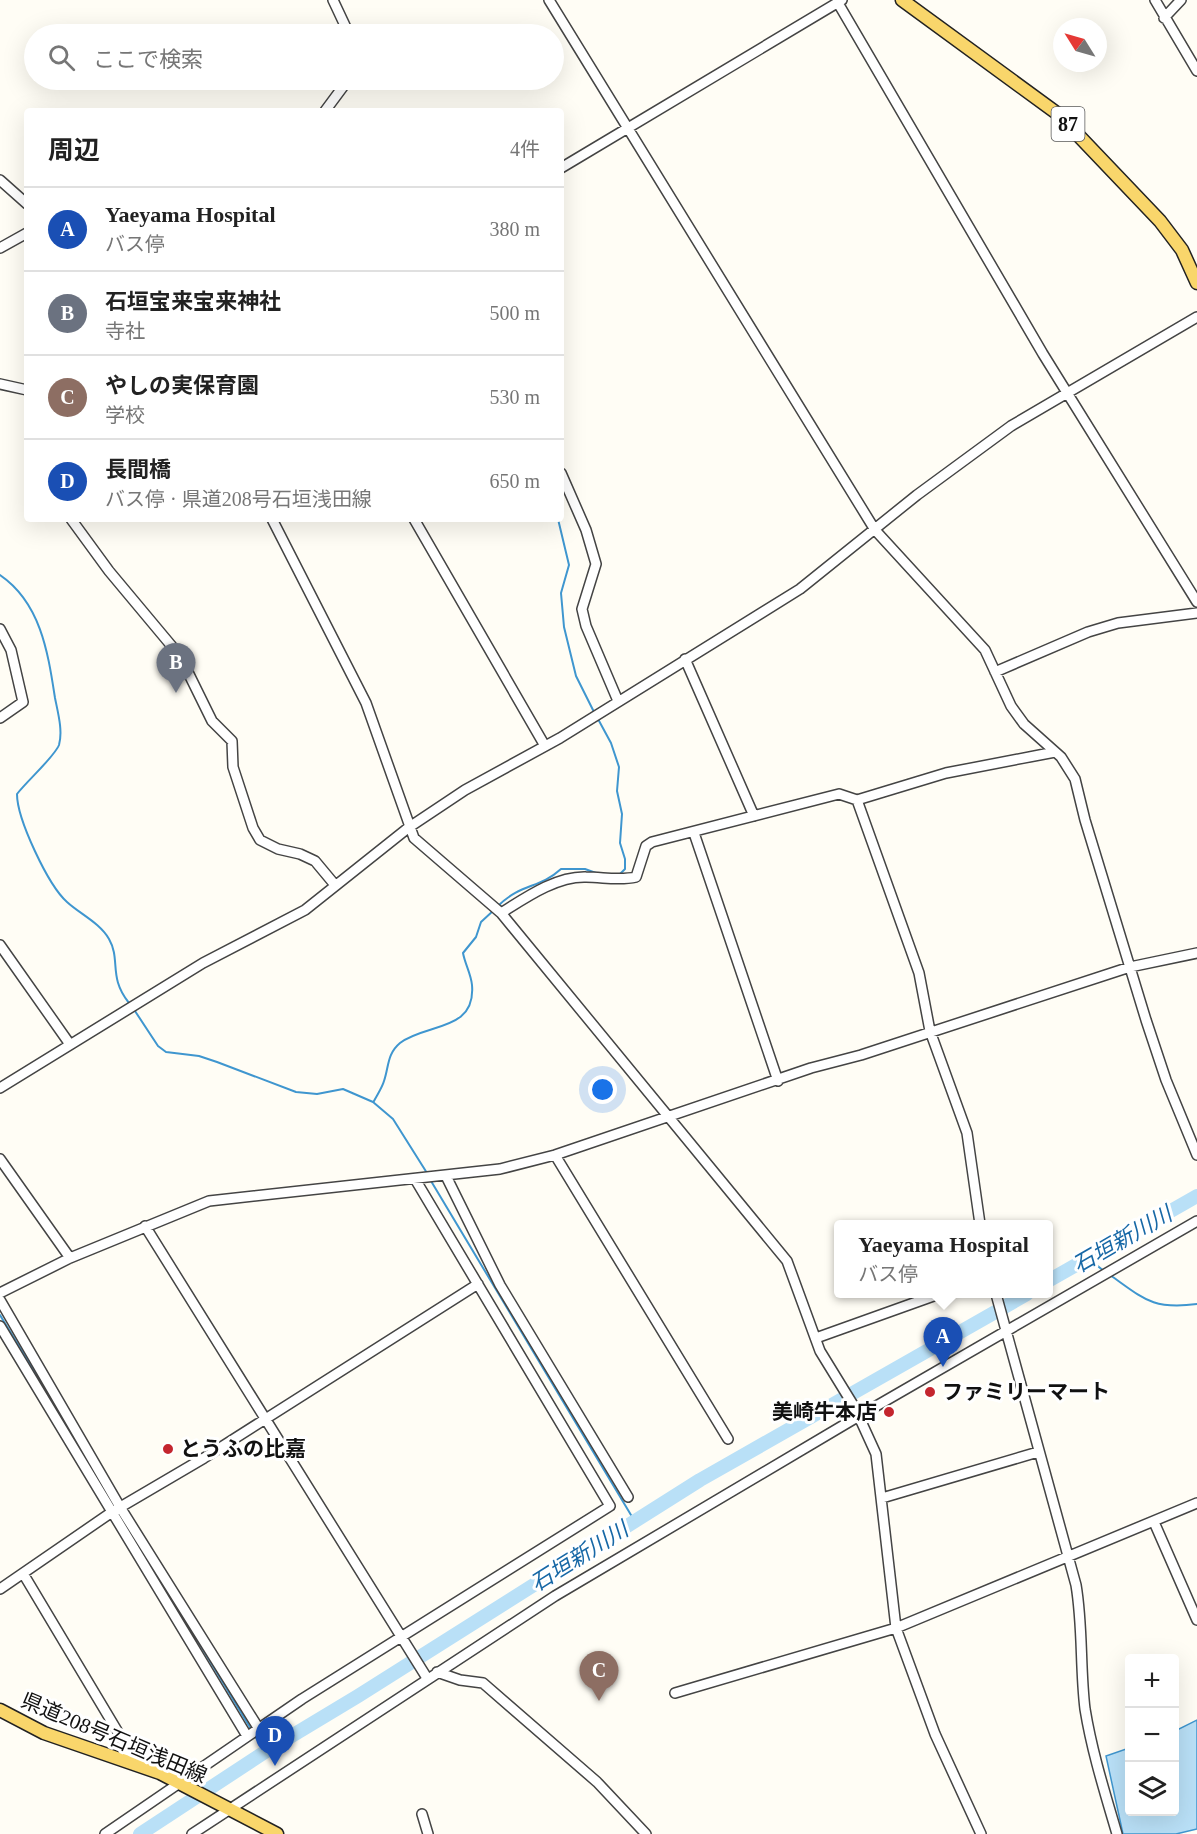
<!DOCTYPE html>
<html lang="ja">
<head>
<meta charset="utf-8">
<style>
  :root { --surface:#fff; --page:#f6f6f6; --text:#222; --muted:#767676; --line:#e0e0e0; --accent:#d93025 }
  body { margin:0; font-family:"Times New Roman","Noto Sans JP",serif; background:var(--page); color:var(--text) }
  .controls { position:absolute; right:18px; bottom:18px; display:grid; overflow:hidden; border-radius:6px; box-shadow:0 6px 24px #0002 }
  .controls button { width:54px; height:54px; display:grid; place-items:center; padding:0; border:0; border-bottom:2px solid var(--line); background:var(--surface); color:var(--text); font:30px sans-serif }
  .compass { position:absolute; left:1053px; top:18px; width:54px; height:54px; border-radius:50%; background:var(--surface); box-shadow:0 6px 24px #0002; rotate:307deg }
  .you { position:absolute; left:603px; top:1090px; width:21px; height:21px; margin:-15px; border:4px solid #fff; border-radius:50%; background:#1a73e8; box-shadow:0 0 0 9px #1a73e833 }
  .badge { display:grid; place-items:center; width:39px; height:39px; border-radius:50%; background:var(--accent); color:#fff; font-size:20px; font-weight:700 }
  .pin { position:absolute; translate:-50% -50px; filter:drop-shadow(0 2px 3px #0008) }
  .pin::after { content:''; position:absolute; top:32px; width:21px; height:18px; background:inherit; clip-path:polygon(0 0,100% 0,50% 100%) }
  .popup { position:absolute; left:834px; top:1220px; width:219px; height:78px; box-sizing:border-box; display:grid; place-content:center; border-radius:6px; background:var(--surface); filter:drop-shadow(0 2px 4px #0005); font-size:20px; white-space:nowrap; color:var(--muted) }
  .popup b { font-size:22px; color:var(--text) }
  .popup::after { content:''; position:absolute; left:50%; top:100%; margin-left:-12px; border:12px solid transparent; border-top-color:var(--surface) }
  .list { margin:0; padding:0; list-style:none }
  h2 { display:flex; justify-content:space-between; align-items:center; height:78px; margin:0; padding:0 24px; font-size:26px }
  h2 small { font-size:20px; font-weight:400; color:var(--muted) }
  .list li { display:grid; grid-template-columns:39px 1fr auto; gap:18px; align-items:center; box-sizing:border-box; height:84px; padding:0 24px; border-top:2px solid var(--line) }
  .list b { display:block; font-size:22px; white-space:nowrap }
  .list p { margin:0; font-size:20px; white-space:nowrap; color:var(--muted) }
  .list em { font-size:20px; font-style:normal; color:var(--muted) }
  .icon { flex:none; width:33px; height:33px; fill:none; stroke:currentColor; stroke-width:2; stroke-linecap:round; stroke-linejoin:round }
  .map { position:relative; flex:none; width:1197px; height:1834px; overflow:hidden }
  .search { position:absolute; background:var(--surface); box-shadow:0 6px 24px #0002; left:24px; top:24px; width:540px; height:66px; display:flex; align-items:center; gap:15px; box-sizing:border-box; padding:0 21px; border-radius:33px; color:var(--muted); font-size:22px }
  .panel { position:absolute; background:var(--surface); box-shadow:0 6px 24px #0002; left:24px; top:108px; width:540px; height:414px; border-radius:6px }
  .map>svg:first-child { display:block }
  .water { fill:#b9e0f7; stroke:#3f96cf; stroke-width:1.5 }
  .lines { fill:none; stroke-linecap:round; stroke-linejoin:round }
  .stream { stroke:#3f96cf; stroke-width:2 }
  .river { stroke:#b9e0f7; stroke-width:14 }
  .minor-casing { stroke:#444; stroke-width:12 }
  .major-casing { stroke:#222; stroke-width:15 }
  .minor { stroke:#fff; stroke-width:9 }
  .major { stroke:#f9d66b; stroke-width:12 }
  .poi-dot { fill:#c4262e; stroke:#fff; stroke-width:2 }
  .labels { text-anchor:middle; stroke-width:6; stroke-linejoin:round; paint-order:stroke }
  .shield { fill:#fff; stroke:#585858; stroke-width:1.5 }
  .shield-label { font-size:20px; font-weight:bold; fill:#111 }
  .poi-label { font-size:21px; font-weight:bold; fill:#111; stroke:#fff; text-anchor:start }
  .street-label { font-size:21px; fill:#111; stroke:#fff }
  .water-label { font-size:22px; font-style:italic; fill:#1768a6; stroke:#fff }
</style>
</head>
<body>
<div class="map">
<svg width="1197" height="1834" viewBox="0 0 1197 1834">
  <rect width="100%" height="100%" fill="#fffdf5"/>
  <path class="water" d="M 1197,1720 L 1197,1829 L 1176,1834 L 1123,1834 L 1106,1756 L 1129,1748 L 1130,1812 L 1174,1812 L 1175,1731 Z"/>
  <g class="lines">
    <path class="stream" d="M 558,519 L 569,565 L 561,593 L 564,627 L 576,676 L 595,714
      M 0,575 C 41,603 48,653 55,698 C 58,713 63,731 59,745 C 55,756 27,781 17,794 C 17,819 48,885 67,902 C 80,914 100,923 109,939 C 121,960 108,977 129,1003
      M 598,719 L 611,743 L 619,767 L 617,791 L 622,814 L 620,843 L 625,859 L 625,869 L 619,875
      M 498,906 C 521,883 539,889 561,869 L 585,869 L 596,873
      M 133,1008 L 158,1046 L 166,1052 L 199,1056 L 217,1062 L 296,1092 L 317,1094 L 343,1089 L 373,1102 L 393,1119 L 427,1173
      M 374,1101 C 377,1095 382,1088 384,1081 C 389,1066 387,1054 400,1043 C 426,1023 476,1032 472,985 C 471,974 465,964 463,953 L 476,937 L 481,922 L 494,910
      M 431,1181 L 634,1520
      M 1088,1258 L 1105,1272
      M 1110,1275 C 1144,1299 1153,1310 1197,1304
      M 0,1315 L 80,1446
      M 176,1605 L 251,1729
      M 255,1736 L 265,1752"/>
    <path class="river" d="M 1048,1281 L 1197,1196
      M 140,1834 L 265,1752 L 358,1696 L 700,1480 L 1027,1294"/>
    <g class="minor-casing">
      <path id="minor" d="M 333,0 L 349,34
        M 549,0 L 875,530 L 985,650 L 1011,706 L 1024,724 L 1061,757 L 1075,779 L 1085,820 L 1146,1020 L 1166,1080 L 1197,1155
        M 1155,0 L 1197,71
        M 838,3 L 1043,354 L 1197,602
        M 1164,18 L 1181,0
        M 325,111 L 348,80
        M 561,168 L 842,0
        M 0,180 L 27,204
        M 0,248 L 27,233
        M 0,384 L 27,390
        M 561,473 L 586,530 L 596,564 L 582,609 L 586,626 L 618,701
        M 71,519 L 109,571 L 180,656 L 212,721 L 232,741 L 233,767 L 253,828 L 260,840 L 278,849 L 300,854 L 315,861 L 335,885
        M 272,519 L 366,703 L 414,838 L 501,913 L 787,1261 L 820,1351 L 855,1408 L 876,1454 L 896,1628 L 935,1734 L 981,1834
        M 414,519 L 545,746
        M 0,629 L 11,650 L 23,702 L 0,718
        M 685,659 L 754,816
        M 995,672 L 1088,632 L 1118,623 L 1197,613
        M 857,800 L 919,973 L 930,1031 L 967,1133 L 980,1224
        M 694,833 L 778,1081
        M 501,913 C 525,898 556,876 586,877 C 603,877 619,881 636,877 L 646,846 L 652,842 L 839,794 L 857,800 L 946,773 L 1055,752
        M 0,945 L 69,1043
        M 0,1088 L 203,963 L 305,910 L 408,828 L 465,790 L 560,738 L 800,589 L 917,495 L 1011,426 L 1197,317
        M 555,1155 L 728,1439
        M 0,1159 L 70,1258
        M 446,1176 L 500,1285 L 628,1497
        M 145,1226 L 427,1678
        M 0,1293 L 70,1258 L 209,1201 L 500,1169 L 555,1155 L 811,1068 L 861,1055 L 1130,967 L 1197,953
        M 996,1294 L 1076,1585 C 1083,1626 1080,1668 1085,1709 C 1092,1752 1105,1793 1117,1834
        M 0,1300 L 120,1507 L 259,1729
        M 0,1326 L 247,1736
        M 816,1338 L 939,1294
        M 882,1498 L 1038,1452
        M 1154,1522 L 1197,1620
        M 24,1575 L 128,1749 L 129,1761
        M 0,1589 L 112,1512 L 204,1458 L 478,1284
        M 437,1672 L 460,1680 L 483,1683 L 597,1782 L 646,1834
        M 675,1693 L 896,1628 L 1197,1503
        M 422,1814 L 428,1834
        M 105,1834 L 302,1699 L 610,1506 L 415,1179
        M 192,1834 L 555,1596 L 859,1416 L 1197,1221"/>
    </g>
    <g class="major-casing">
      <path id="major" d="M 902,0 L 1058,114 L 1160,221 L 1182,250 L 1197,283
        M 0,1710 L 44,1733 L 160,1773 L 277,1834"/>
    </g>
    <use href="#minor" class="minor"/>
    <use href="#major" class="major"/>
  </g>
  <g class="poi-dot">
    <circle cx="930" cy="1392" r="6"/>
    <circle cx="889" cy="1412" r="6"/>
    <circle cx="168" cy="1449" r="6"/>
  </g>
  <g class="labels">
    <rect class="shield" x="1051.5" y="107" width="33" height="34" rx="4.5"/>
    <g class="shield-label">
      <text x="1068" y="131">87</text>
    </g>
    <g class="poi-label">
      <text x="942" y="1399">ファミリーマート</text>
      <text x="877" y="1419" text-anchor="end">美崎牛本店</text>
      <text x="180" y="1456">とうふの比嘉</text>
    </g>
    <g class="street-label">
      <text transform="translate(114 1738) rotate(23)" y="7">県道208号石垣浅田線</text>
    </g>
    <g class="water-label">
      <text transform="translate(1122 1239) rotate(-30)" y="8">石垣新川川</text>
      <text transform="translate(579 1556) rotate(-32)" y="8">石垣新川川</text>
    </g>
  </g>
</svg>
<div class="controls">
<button>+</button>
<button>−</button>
<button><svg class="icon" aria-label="layers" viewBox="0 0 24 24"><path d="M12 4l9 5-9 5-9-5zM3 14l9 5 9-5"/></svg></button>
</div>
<svg class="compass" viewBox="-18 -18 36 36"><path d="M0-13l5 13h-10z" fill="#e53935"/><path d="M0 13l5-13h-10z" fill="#767676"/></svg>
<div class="you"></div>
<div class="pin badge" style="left:943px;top:1367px;background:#1a4fb4">A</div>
<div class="popup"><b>Yaeyama Hospital</b>バス停</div>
<div class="pin badge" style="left:176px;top:693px;background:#6b7280">B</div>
<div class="pin badge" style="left:599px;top:1701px;background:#8d6e63">C</div>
<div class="pin badge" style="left:275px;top:1766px;background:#1a4fb4">D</div>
<div class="search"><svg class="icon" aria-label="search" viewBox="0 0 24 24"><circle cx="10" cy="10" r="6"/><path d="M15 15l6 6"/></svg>ここで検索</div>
<section class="panel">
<h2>周辺<small>4件</small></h2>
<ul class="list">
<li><span class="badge" style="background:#1a4fb4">A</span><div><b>Yaeyama Hospital</b><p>バス停</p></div><em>380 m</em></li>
<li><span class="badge" style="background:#6b7280">B</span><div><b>石垣宝来宝来神社</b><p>寺社</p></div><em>500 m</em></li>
<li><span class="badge" style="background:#8d6e63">C</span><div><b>やしの実保育園</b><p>学校</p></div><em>530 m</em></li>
<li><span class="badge" style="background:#1a4fb4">D</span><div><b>長間橋</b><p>バス停 · 県道208号石垣浅田線</p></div><em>650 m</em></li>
</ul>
</section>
</div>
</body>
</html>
